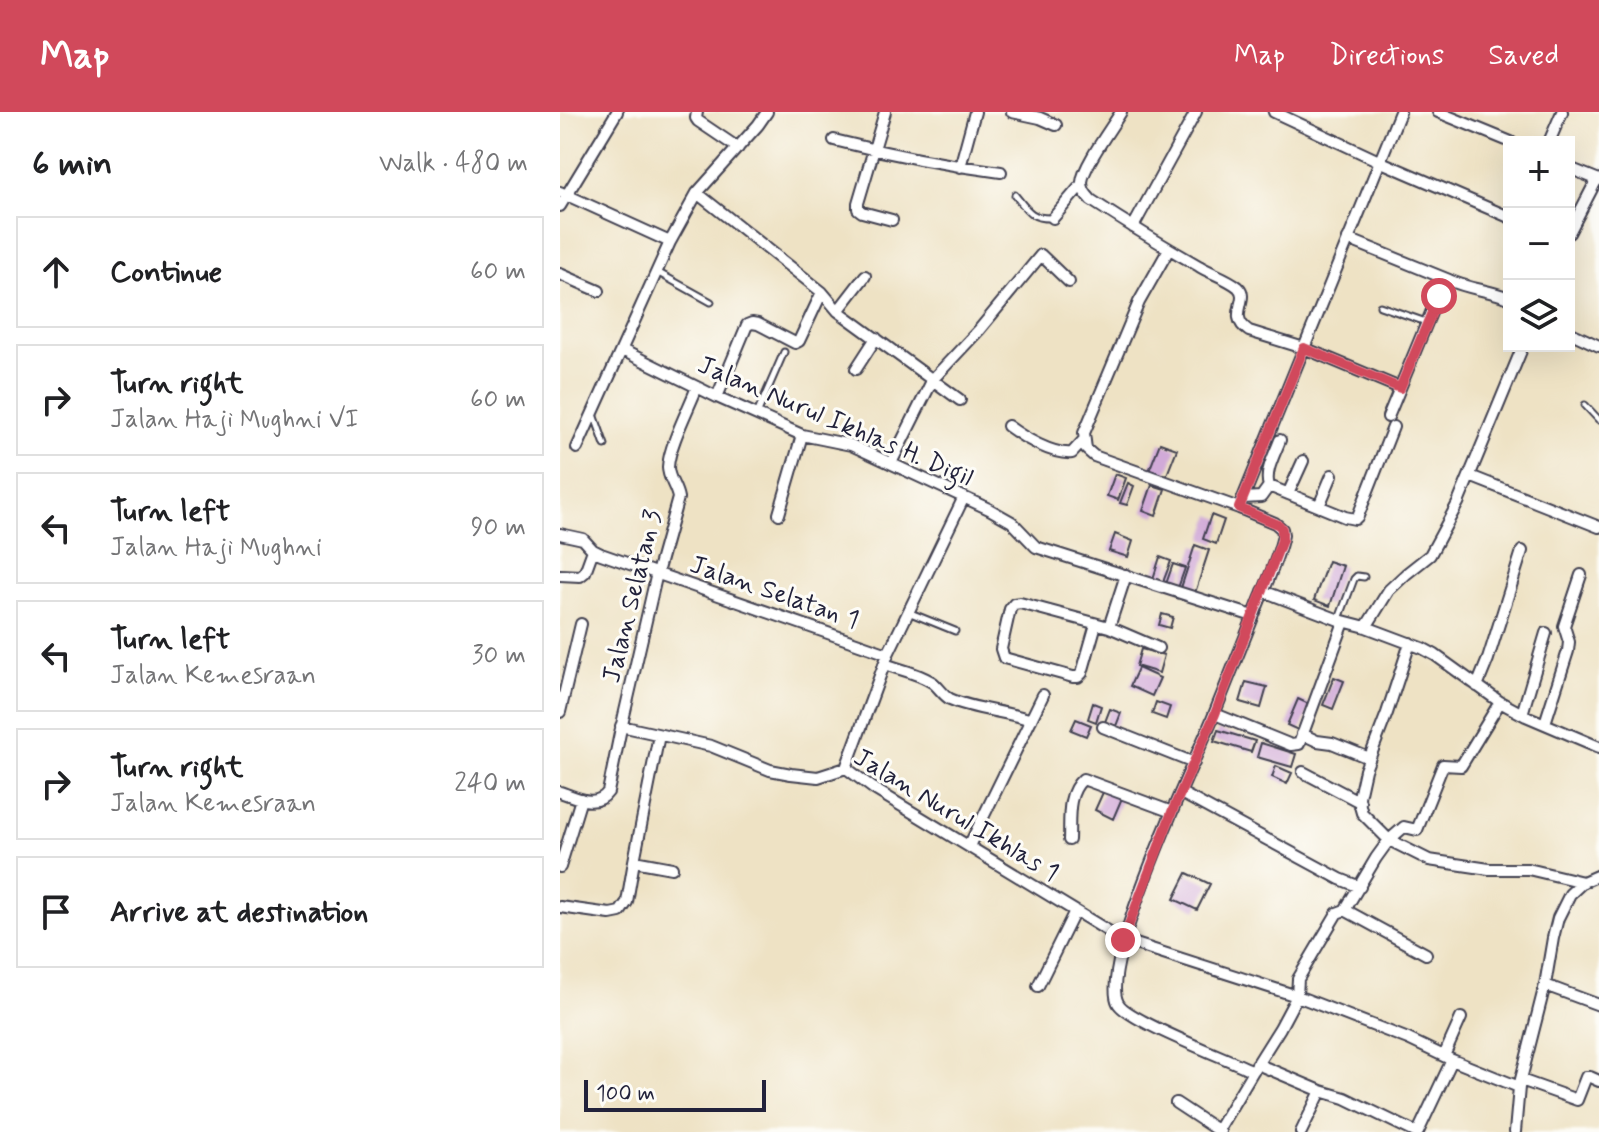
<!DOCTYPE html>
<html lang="en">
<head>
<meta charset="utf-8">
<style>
  :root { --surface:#fff; --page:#f2f2f2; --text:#202124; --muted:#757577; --line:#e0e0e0; --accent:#d1495b }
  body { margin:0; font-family:Mynerve,sans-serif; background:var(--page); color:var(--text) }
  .controls { position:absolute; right:24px; top:24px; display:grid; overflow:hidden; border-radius:0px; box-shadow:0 8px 32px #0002 }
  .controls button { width:72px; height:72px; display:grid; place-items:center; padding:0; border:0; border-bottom:2px solid var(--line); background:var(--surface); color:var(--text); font:40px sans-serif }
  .scale { position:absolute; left:24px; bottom:20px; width:182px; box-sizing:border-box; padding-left:8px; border:4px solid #22223b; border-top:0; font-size:22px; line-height:28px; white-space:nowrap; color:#22223b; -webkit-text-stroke:6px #fdfcf7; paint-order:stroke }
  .stop { position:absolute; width:24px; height:24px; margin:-18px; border:6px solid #d1495b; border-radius:50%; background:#fff }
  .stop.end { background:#d1495b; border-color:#fff; box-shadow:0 2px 8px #0008 }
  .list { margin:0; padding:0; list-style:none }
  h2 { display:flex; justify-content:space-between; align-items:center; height:104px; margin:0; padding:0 32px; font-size:34px }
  h2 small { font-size:26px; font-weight:400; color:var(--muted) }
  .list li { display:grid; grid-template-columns:52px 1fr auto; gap:24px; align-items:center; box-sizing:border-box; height:112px; margin:0 16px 16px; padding:0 16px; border:2px solid var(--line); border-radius:0px }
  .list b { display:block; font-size:30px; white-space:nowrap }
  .list p { margin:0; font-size:26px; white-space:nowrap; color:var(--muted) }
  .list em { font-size:26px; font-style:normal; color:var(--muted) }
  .icon { flex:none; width:44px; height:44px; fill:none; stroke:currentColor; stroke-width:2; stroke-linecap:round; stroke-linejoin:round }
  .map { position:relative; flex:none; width:1039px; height:1020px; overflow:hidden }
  header { display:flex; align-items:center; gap:48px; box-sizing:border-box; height:112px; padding:0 40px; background:var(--accent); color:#fff }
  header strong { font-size:38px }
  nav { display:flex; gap:44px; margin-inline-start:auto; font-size:28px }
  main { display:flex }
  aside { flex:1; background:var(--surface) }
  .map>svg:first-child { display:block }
  .building { fill:#d1aad8 }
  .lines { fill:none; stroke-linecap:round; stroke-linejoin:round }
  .service-casing { stroke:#413f50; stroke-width:9 }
  .minor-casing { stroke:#413f50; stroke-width:14 }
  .service { stroke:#fff; stroke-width:5 }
  .minor { stroke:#fff; stroke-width:10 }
  .route { stroke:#d1495b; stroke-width:10 }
  .labels { text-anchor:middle; stroke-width:6; stroke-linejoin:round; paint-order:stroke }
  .street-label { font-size:26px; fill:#22223b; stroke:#fdfcf7 }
</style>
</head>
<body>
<header>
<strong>Map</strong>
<nav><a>Map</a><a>Directions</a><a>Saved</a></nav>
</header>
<main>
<aside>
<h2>6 min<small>Walk · 480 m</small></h2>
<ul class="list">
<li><svg class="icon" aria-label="ahead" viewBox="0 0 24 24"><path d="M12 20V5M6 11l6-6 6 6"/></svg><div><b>Continue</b></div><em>60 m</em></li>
<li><svg class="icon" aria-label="right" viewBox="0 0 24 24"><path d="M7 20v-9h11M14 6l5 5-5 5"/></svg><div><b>Turn right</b><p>Jalan Haji Mughni VI</p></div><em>60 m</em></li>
<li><svg class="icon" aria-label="left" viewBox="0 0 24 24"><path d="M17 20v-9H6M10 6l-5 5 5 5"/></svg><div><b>Turn left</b><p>Jalan Haji Mughni</p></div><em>90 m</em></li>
<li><svg class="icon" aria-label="left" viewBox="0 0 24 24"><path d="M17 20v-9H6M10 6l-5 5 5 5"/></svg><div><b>Turn left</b><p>Jalan Kemesraan</p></div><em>30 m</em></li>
<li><svg class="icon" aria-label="right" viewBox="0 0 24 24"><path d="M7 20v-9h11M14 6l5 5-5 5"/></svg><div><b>Turn right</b><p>Jalan Kemesraan</p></div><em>240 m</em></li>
<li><svg class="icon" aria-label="arrive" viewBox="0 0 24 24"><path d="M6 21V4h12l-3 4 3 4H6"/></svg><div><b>Arrive at destination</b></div></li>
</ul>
</aside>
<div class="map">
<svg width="1039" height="1020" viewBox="0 0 1039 1020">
  <rect width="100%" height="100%" fill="#fdfcf7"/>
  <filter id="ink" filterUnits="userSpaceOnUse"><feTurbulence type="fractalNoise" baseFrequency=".0125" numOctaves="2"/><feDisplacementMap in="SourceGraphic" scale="16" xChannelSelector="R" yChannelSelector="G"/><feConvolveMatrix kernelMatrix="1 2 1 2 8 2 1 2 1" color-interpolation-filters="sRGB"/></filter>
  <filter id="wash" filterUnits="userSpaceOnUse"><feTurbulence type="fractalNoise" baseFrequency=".006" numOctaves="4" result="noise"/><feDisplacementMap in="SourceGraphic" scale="32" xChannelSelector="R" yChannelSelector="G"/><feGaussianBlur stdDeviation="1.8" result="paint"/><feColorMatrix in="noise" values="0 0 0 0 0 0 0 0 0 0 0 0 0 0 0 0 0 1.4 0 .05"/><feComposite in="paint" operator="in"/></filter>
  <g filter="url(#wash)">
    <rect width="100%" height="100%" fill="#eee2c4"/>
    <g id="blocks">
      <path class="building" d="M 600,331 L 617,337 L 606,365 L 589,359 Z
        M 555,362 L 566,366 L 558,388 L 547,384 Z
        M 568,371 L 574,374 L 567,393 L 560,391 Z
        M 592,373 L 605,377 L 596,404 L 583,399 Z
        M 651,403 L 664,408 L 656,432 L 643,427 Z
        M 555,422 L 573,429 L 568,445 L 549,439 Z
        M 635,433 L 649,438 L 635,481 L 621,476 Z
        M 600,445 L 611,449 L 603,470 L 593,467 Z
        M 768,449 L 783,454 L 770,494 L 754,488 Z
        M 613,452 L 625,456 L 618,476 L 606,472 Z
        M 602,502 L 613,505 L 610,516 L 599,513 Z
        M 581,537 L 604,543 L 599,561 L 576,554 Z
        M 578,556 L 600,566 L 592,584 L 570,574 Z
        M 774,565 L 784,569 L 773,597 L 763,593 Z
        M 686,570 L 707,575 L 701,596 L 680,590 Z
        M 738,587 L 751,593 L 740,619 L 727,613 Z
        M 596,590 L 610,595 L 606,607 L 592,602 Z
        M 533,591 L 541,594 L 536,610 L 528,607 Z
        M 550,597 L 561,601 L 556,614 L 545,610 Z
        M 516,607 L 531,613 L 526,624 L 511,618 Z
        M 658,618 L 695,629 L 691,640 L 654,629 Z
        M 701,631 L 736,642 L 732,655 L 697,645 Z
        M 716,654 L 732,661 L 727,672 L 712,665 Z
        M 544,678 L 562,686 L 553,707 L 535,698 Z
        M 627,761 L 650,772 L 637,798 L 614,787 Z"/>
    </g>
  </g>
  <g filter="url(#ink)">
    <use href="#blocks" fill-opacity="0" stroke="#413f50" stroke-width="2"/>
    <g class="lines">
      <g class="service-casing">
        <path id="service" d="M 455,83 C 467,98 471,107 492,106
          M 97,160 L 151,190
          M 820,194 L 866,210
          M 1025,293 L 1039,308
          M 34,302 L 45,333
          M 197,302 L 224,240
          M 348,500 L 395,519
          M 779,507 L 794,467 L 797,464 L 804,465"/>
      </g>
      <g class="minor-casing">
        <path id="minor" d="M 137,0 L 136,6 L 138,9 L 178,36
          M 325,0 L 298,91 L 298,97 L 302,100 L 332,108
          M 452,0 L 480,6 L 496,13
          M 561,0 C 552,15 523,54 522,70 C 522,78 526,82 531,88 C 566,111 602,133 639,154 C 650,161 667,166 678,175 C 691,187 666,204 689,219 L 744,236 L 840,276
          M 714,0 L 819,49 L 949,105
          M 878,0 L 951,30
          M 274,28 C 329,42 385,53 441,60
          M 989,30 L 1002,0
          M 400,55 L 415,0
          M 1009,56 L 1039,68
          M 0,80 L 110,130
          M 137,81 L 262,180 L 278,199 L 400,288
          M 0,94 L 57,0
          M 493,106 L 522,72
          M 573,115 L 636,0
          M 1009,121 L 1037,67
          M 788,127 L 889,168
          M 609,137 L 579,190 L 524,321 L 526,337 L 534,344 L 679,396 L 715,411 L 722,417 L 723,423 C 718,449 703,478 694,503 C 680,537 667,571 653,605 C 634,651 538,854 558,891 C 566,908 669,947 693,959 L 720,916 L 737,884 L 738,867 L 777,801 L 785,798 L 816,746 L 829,728 L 844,715 L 857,718 L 883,653 L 901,654 L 940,590
          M 0,162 L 39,179
          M 278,199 L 305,164
          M 1009,220 L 1039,234
          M 62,238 L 157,285 L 242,323 L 291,333 L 429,397 L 452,410 L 476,435 L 693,504
          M 296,257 L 316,226
          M 157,285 L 187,213 L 192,211 L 198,212 L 235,231 L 239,229 L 262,180
          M 828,305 L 873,196 L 889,168 C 908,177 929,178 949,186
          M 448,314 C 464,326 493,343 512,341 L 523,329
          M 720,328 C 715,342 704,360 709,374 L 785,405 L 795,407 L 798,404 L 833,315
          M 17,336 L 110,130 L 137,81 L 198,13 L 207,0
          M 331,351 L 373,267 L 419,218 L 481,143 L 509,170
          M 910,364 L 1039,415
          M 728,382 L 743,349
          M 683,386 L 701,385 L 709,374
          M 759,394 L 772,363
          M 679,396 L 840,0
          M 219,402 L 242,323
          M 0,422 L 23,427 L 33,438 L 41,442 L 328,542
          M 0,463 L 20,464 L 25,460 L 33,438
          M 703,479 L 779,508 L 806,515 L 862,536 L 875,543 L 940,590 L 966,604 L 1039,635
          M 536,512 L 522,561 L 518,565 L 513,565 L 444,546 L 441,537 L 450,497 L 454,492 L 460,491 L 549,515 L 566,463
          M 549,515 L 598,536
          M 806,515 L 829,478 L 846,462 L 870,443 L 898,391 L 963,234
          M 850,531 L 827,601 L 805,658 L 799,685 L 800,694 L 802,701 L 829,728 L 869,748 L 929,757 L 968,757 L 1023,770
          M 324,552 C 339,557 358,561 372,570 C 379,575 382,582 390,587 C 415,598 445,599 471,608
          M 917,574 L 928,547 L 962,439
          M 0,600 L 21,512
          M 655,602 L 731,633 L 739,632 L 784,510
          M 962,602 L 986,521
          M 985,611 L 1008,539 L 1009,530 L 1004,514 L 1021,463
          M 61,614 L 151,634 L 210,658 L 231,662 L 258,665 L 286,656 L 314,677 L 563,828 L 737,884 L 848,927 L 892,948 L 959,975
          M 543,615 L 634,651
          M 742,622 L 757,629 L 772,631 L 809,646
          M 286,656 L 328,542 L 404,385
          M 743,660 L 800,690
          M 0,680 C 16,685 36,697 48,680 L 60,621 L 97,461 L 118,386 C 116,374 108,367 108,355 C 109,334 129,296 137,275
          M 621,681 L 780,767 L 800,775
          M 509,728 C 510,707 506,682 523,667 L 612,700
          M 409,734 L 483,583
          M 74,749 L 99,623
          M 0,755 L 21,687
          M 0,795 L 50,802 L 60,800 L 67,790 L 74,749 L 112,756
          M 785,798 L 866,842
          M 985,873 L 1039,893
          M 478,874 L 515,799
          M 884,944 L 901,906
          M 697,952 L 761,979 L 785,986 L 855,1020
          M 961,968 L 1017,988 L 1026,965 L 1030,965 L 1039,969
          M 616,991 L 660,1020
          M 658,1018 L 693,959
          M 741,1020 L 761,979
          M 858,1020 L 892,948
          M 955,1020 L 959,975 L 985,873 L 993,826 L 998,806 L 1010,782 L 1023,770 L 1039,763"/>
      </g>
      <use href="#service" class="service"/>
      <use href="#minor" class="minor"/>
    </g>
  </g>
  <g class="lines" filter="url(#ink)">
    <path class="route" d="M 563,828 L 612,700 L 655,602 L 722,428 L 722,417 L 719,413 L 679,396 L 744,236 L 840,276 L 879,184"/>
  </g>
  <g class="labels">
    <g class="street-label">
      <text transform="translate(276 308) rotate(23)" y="9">Jalan Nurul Ikhlas H. Digil</text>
      <text transform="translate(215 479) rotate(19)" y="9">Jalan Selatan 1</text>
      <text transform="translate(71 484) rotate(-76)" y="9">Jalan Selatan 3</text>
      <text transform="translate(397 702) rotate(31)" y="9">Jalan Nurul Ikhlas 1</text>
    </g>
  </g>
</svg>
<div class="controls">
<button>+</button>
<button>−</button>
<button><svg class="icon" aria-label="layers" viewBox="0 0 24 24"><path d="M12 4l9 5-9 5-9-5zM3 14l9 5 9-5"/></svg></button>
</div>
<div class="scale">100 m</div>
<div class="stop" style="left:879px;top:184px"></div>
<div class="stop end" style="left:563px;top:828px"></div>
</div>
</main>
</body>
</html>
